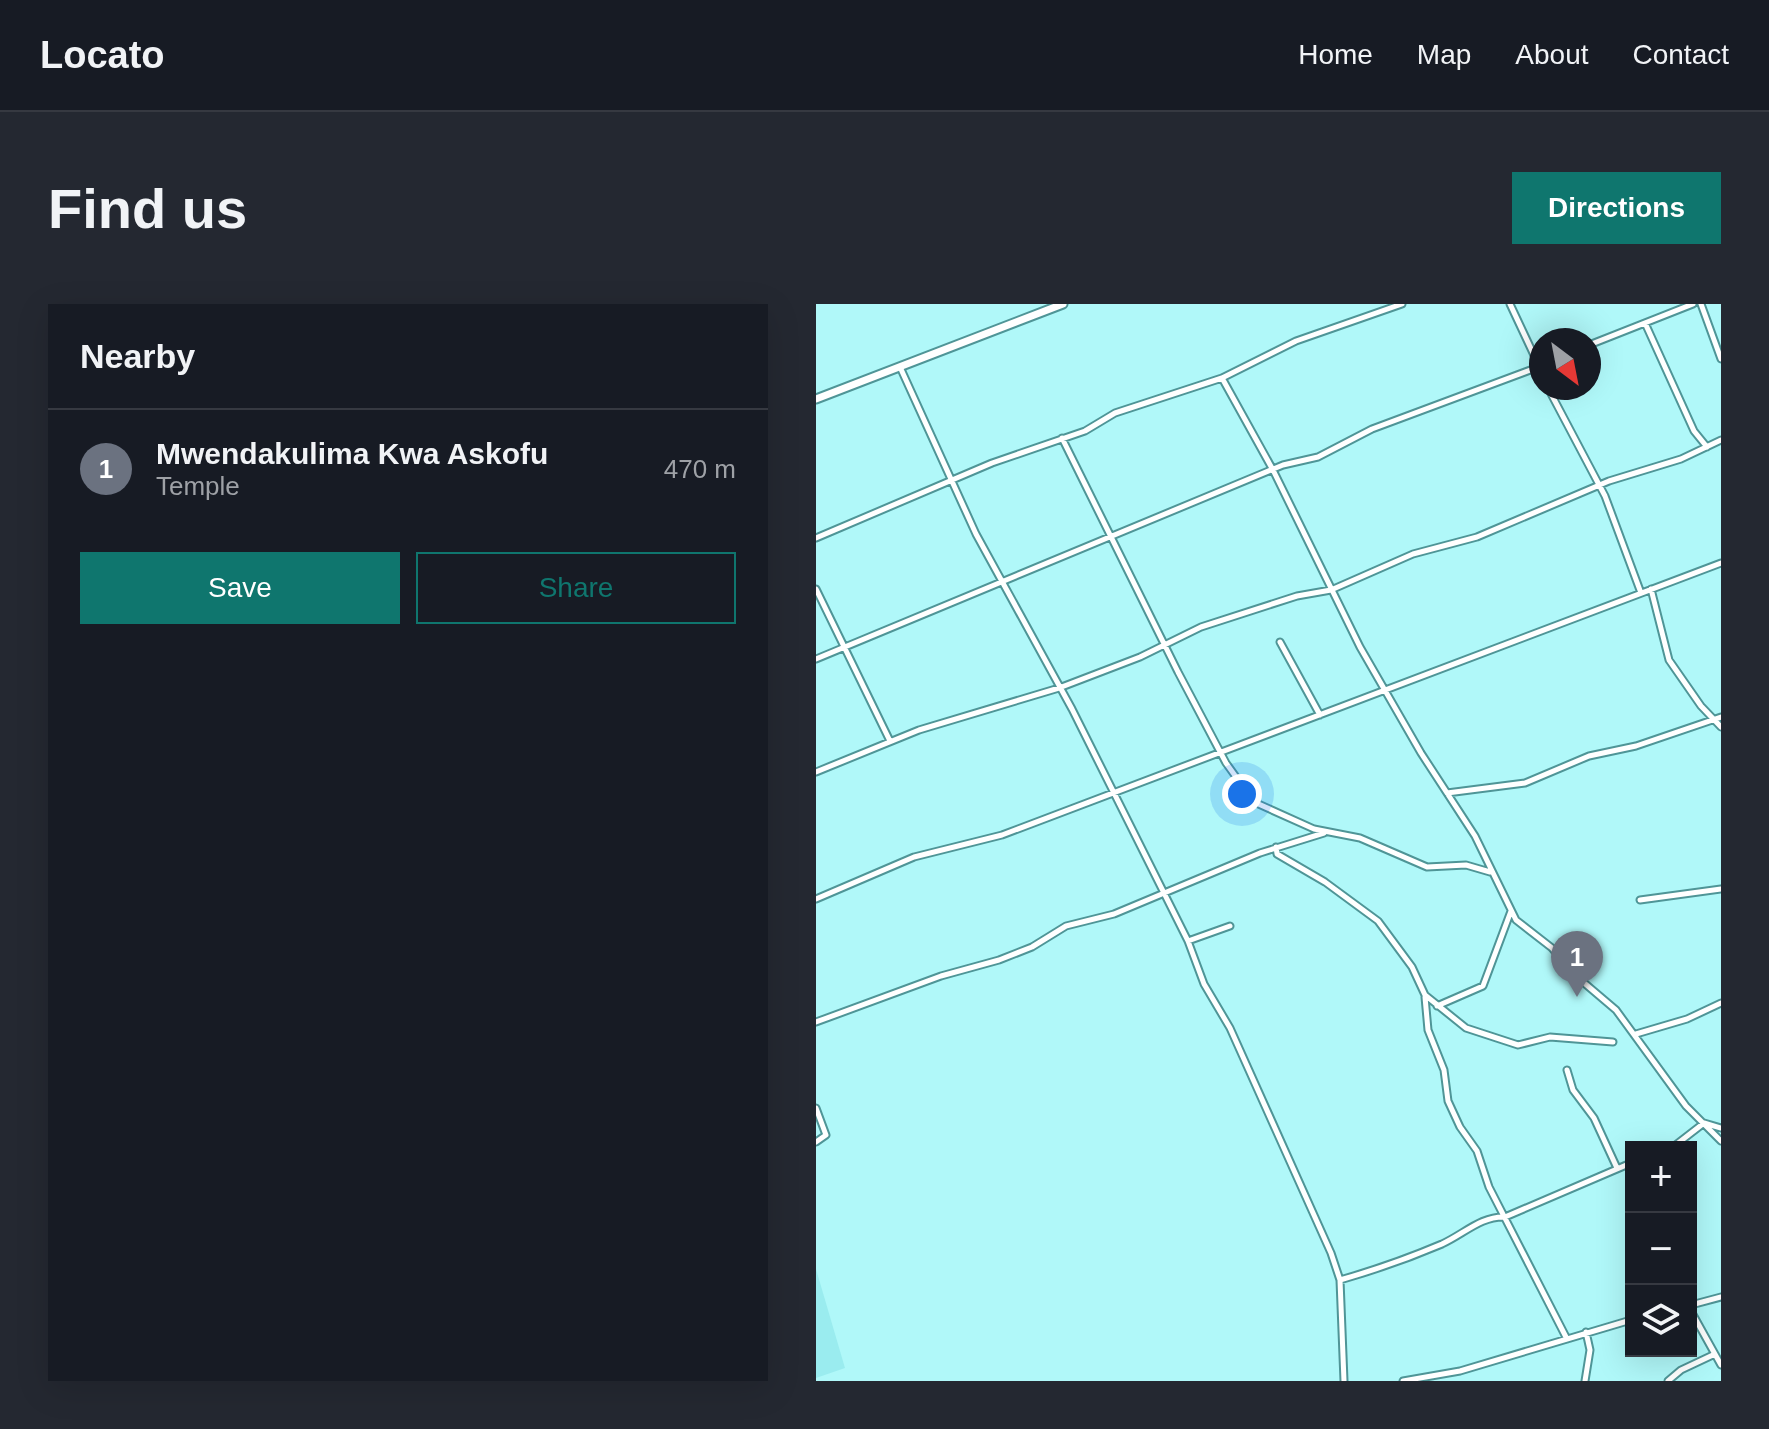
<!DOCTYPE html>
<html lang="en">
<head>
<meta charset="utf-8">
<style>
  :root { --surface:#171b24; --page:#242831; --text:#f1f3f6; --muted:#9ea1a6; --line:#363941; --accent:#0f766e }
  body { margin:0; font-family:Helvetica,sans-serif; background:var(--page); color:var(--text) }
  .controls { position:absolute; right:24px; bottom:24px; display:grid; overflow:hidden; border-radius:0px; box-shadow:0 8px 32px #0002 }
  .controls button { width:72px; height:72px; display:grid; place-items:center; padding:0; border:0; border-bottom:2px solid var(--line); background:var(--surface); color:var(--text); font:40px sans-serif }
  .compass { position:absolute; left:713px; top:24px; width:72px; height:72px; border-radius:50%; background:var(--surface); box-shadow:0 8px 32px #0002; rotate:148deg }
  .you { position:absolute; left:426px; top:490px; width:28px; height:28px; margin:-20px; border:6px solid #fff; border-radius:50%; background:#1a73e8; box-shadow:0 0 0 12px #1a73e833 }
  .badge { display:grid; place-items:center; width:52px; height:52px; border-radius:50%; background:var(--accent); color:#fff; font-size:26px; font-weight:700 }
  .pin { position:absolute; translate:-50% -66px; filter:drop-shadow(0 2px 4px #0008) }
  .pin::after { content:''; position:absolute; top:42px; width:28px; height:24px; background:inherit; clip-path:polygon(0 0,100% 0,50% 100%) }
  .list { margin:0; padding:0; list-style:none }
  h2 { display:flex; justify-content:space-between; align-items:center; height:104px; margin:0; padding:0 32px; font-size:34px }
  h2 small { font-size:26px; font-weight:400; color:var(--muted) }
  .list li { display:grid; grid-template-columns:52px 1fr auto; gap:24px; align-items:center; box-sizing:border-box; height:120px; padding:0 32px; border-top:2px solid var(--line) }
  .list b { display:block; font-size:30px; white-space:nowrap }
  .list p { margin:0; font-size:26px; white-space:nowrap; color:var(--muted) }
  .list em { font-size:26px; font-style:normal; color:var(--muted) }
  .actions { display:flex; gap:16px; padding:24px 32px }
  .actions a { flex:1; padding:18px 0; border:2px solid var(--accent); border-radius:0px; text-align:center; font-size:28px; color:var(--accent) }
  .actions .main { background:var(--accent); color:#fff }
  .icon { flex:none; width:44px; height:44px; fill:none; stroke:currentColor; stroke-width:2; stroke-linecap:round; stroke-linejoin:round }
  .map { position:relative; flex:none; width:905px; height:1077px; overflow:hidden; border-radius:0px }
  header { display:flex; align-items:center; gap:48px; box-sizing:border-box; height:112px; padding:0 40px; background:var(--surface); border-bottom:2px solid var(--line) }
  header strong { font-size:38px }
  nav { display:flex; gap:44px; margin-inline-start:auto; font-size:28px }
  .intro { display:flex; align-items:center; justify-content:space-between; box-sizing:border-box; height:192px; padding:0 48px }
  h1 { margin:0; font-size:56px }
  .button { padding:20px 36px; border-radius:0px; background:var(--accent); color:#fff; font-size:28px; font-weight:700 }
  main { display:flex; gap:48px; padding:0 48px }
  aside { flex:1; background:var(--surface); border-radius:0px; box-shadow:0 8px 32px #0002 }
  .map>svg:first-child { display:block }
  .built { fill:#9aecef }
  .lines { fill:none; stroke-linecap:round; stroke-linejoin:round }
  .street-casing { stroke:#4f9597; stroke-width:9 }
  .secondary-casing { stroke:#4f9597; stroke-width:11 }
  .street { stroke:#fff; stroke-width:5 }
  .secondary { stroke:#fff; stroke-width:7 }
</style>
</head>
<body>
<header>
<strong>Locato</strong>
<nav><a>Home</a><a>Map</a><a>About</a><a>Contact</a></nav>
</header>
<div class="intro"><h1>Find us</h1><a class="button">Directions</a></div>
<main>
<aside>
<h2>Nearby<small></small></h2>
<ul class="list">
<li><span class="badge" style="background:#6b7280">1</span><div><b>Mwendakulima Kwa Askofu</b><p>Temple</p></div><em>470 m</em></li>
</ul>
<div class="actions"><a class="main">Save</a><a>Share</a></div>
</aside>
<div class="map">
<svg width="905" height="1077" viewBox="0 0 905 1077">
  <rect width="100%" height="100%" fill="#b0f8f9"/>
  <path class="built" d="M 0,965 L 29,1064 L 0,1074 Z"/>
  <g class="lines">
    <g class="street-casing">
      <path id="street" d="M 694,0 L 725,66
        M 885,0 L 905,55
        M 829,19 L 878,127 L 891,143
        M 773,41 L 877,0
        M 84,63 L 160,230 L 256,405 L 372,637 L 388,680 L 414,724 L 515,949 L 524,976 L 528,1077
        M 406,74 L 457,166 L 544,343 L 605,449 L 659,532 L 700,616 L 736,644 L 760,672 L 800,706 L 870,802 L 905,837
        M 732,84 L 789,192 L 825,289
        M 246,134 L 362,368 L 410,459 L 438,498 L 498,525 L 544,534 L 611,563 L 650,561 L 674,568
        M 0,234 L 176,159 L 269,127 L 299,109 L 406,74 L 480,37 L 586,0
        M 0,285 L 74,437
        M 835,285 L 853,356 L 885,402 L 905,423
        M 464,338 L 504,411
        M 0,355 L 467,161 L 502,153 L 556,125 L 725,62
        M 0,468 L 103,426 L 243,384 L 324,353 L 385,323 L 481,292 L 515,286 L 597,250 L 661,233 L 793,177 L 865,155 L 905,136
        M 631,489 L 709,479 L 773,452 L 820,442 L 905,413
        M 460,543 L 461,550 L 509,578 L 562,617 L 596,663 L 609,691 L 650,724 L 702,741 L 734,733 L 797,738
        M 0,595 L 98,553 L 186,531 L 905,259
        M 824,596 L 905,585
        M 372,637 L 414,622
        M 609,693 L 612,726 L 628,766 L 632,797 L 644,823 L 661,847 L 673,883 L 751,1035
        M 621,702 L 667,682 L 695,607
        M 0,718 L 125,672 L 183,656 L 216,643 L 250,622 L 298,610 L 444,549 L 508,529
        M 820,730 L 871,715 L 905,699
        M 751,766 L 757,786 L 778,814 L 801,864
        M 0,804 L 10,831 L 0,838
        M 857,843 L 888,819 L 905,824
        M 524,976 C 559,966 593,954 626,940 C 648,930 665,912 689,913 L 815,859
        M 875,1001 L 905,993
        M 875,1007 L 905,1061
        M 587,1077 L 644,1067 L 815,1016
        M 769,1077 L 774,1046 L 770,1028
        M 852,1077 L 865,1066 L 899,1050"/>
    </g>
    <g class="secondary-casing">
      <path id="secondary" d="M 0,95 L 247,0"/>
    </g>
    <use href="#street" class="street"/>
    <use href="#secondary" class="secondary"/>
  </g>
</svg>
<div class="controls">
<button>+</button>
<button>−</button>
<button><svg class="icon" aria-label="layers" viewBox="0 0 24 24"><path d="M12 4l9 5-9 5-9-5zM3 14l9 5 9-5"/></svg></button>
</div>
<svg class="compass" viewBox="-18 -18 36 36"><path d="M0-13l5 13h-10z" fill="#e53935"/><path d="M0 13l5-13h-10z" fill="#9ea1a6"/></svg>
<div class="you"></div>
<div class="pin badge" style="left:761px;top:693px;background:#6b7280">1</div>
</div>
</main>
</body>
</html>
